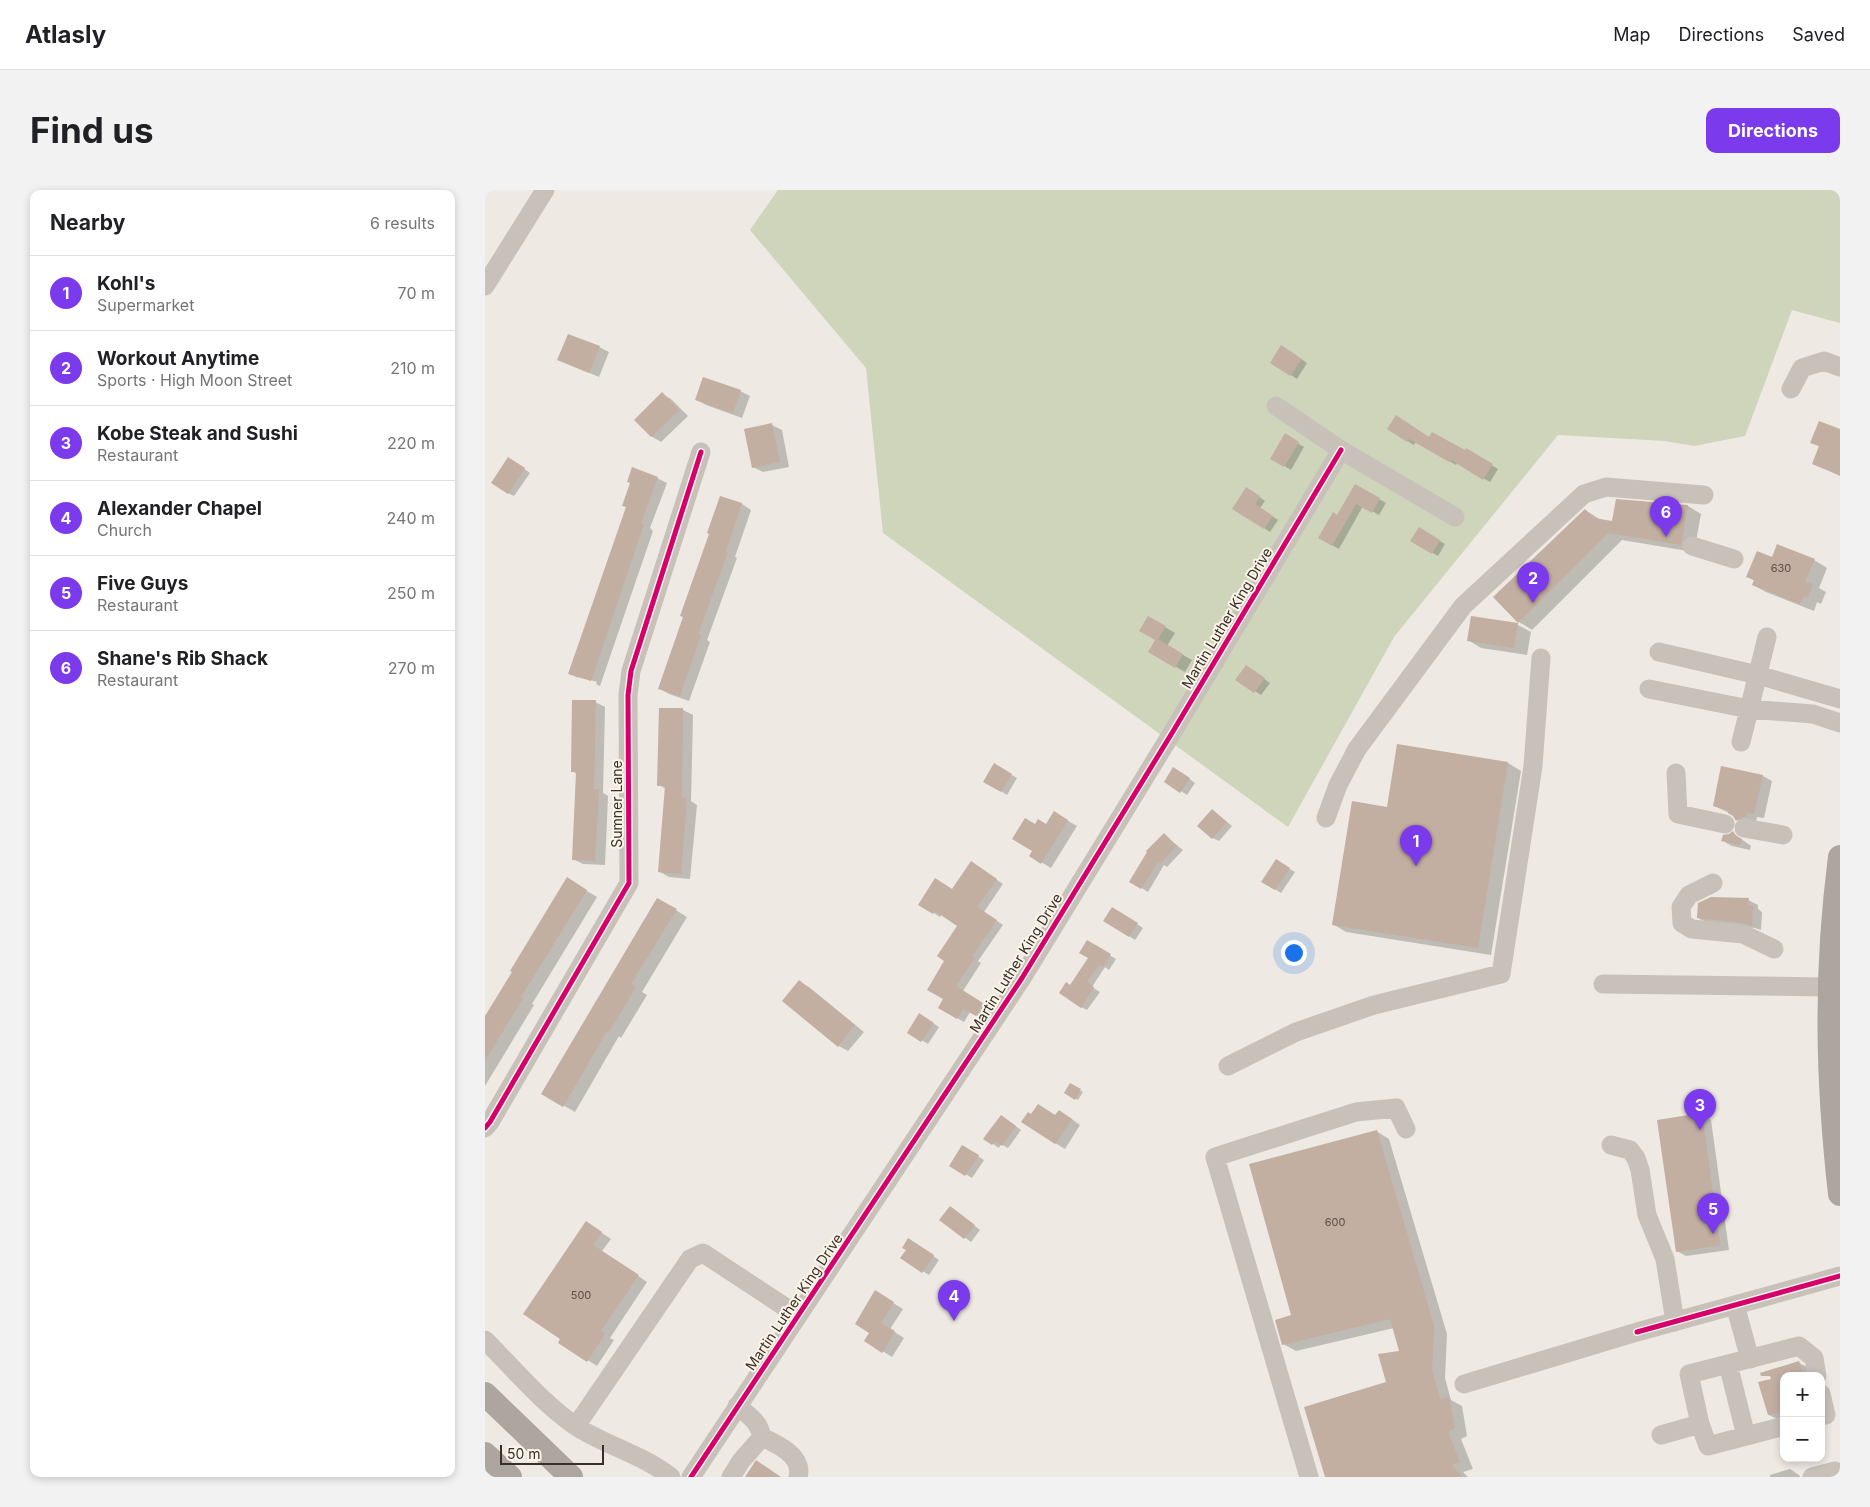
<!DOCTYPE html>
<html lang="en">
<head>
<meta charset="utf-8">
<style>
  :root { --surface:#fff; --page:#f2f2f2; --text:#202124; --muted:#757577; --line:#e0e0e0; --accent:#7c3aed }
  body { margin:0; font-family:Inter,sans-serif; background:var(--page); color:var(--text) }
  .controls { position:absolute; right:15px; bottom:15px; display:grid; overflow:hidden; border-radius:10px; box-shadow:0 2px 8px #0003 }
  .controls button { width:45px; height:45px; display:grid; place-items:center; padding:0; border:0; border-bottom:1px solid var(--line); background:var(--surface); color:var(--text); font:25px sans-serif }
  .scale { position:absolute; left:15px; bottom:12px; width:104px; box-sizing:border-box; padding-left:5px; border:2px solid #392e28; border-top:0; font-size:14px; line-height:18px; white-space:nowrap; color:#392e28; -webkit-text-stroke:4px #fbf4e9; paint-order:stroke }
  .you { position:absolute; left:808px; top:762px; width:18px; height:18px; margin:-12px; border:4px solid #fff; border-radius:50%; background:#1a73e8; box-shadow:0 0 0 8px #1a73e833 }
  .badge { display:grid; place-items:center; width:32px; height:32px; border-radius:50%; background:var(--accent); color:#fff; font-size:16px; font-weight:700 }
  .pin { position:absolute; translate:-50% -41px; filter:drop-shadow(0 1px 2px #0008) }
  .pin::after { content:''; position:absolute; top:26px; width:18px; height:15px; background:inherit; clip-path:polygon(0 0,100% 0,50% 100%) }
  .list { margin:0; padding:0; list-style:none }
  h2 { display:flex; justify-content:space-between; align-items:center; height:65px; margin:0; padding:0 20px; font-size:21px }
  h2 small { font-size:16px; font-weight:400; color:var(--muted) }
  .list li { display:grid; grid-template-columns:32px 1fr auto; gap:15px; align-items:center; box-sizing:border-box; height:75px; padding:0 20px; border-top:1px solid var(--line) }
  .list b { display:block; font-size:19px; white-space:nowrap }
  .list p { margin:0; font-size:16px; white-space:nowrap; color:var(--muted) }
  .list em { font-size:16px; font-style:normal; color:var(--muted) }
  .map { position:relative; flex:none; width:1355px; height:1287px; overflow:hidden; border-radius:10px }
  header { display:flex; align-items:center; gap:30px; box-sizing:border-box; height:70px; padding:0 25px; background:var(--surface); border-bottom:1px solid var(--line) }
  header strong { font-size:24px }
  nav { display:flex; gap:28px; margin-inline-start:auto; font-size:18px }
  .intro { display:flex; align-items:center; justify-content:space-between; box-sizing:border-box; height:120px; padding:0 30px }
  h1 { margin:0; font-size:35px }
  .button { padding:12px 22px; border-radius:10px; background:var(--accent); color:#fff; font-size:18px; font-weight:700 }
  main { display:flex; gap:30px; padding:0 30px }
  aside { flex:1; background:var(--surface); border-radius:10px; box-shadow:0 2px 8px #0003 }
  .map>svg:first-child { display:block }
  .green { fill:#ced5bb }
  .shadow { fill:#0003 }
  .building { fill:#c3aea2 }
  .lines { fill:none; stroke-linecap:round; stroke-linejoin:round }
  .minor { stroke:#c8c1ba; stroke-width:19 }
  .major { stroke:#ada69f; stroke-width:24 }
  .cycleway-casing { stroke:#fbf4e9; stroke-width:8 }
  .cycleway { stroke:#d6006c; stroke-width:5 }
  .labels { text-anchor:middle; stroke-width:4; stroke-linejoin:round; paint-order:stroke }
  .number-label { font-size:11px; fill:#5c4e46 }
  .street-label { font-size:14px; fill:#392e28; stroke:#fbf4e9 }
</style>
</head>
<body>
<header>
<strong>Atlasly</strong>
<nav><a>Map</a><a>Directions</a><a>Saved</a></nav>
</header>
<div class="intro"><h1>Find us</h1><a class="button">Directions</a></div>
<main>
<aside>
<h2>Nearby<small>6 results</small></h2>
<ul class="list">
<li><span class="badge">1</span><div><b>Kohl's</b><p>Supermarket</p></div><em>70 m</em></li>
<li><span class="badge">2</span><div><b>Workout Anytime</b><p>Sports · High Moon Street</p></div><em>210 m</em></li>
<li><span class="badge">3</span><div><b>Kobe Steak and Sushi</b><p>Restaurant</p></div><em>220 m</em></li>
<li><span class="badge">4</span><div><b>Alexander Chapel</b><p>Church</p></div><em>240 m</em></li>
<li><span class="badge">5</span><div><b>Five Guys</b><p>Restaurant</p></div><em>250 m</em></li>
<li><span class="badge">6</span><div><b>Shane's Rib Shack</b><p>Restaurant</p></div><em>270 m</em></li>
</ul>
</aside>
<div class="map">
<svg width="1355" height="1287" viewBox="0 0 1355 1287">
  <rect width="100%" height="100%" fill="#eee9e2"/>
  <path class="green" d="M 293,0 L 1355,0 L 1355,133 L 1307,120 L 1260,246 L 1209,256 L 1180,251 L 1073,245 L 909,447 L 803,637 L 398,343 L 381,178 L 265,40 Z"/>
  <path class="shadow" d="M 114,157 L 124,162 L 114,187 L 74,170 Z
    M 803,160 L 822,173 L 812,189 L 786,172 Z
    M 255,201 L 265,206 L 257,228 L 221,215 L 212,210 Z
    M 177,204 L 186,209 L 203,226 L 176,252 L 166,246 Z
    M 287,235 L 297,240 L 304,277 L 278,282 L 268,277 Z
    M 904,239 L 945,248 L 980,262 L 981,260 L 1013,279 L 1005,292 L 972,273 L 971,275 L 931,251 L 929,255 Z
    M 1355,240 L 1355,286 L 1328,274 L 1335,257 L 1327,252 Z
    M 800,245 L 819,257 L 806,280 L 787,268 Z
    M 30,272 L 45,283 L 29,306 L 23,303 Z
    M 172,288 L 182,293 L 165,338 L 168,341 L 115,496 L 111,494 L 112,492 L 93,486 L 93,488 L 84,483 L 142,317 Z
    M 871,296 L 901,313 L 894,325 L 878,316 L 854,359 L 834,348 L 853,327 Z
    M 762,299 L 780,311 L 775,318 L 793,330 L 785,342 L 779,338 Z
    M 236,307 L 257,314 L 266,320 L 250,367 L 252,368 L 222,450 L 225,452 L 204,511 L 184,504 L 174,498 L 199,427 Z
    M 1203,316 L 1216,324 L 1209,362 L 1137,350 L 1047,440 L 1034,432 L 1010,407 L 1100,320 L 1116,330 L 1128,332 Z
    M 934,339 L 960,354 L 953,366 L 927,351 Z
    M 1288,369 L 1329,370 L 1342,378 L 1334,398 L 1341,402 L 1336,414 L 1332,412 L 1329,421 L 1281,402 L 1268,395 L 1270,391 L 1263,387 Z
    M 663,427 L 690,443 L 682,456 L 707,470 L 700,482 L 665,462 L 671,450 Z
    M 1033,435 L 1046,442 L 1042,465 L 996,458 L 983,450 Z
    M 767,480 L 785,493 L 776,505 L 752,489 Z
    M 110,512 L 120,517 L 118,603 L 123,606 L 120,675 L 98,674 L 88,669 L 92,584 L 87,581 Z
    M 175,519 L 198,520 L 208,525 L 206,611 L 212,615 L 205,689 L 184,687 L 175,682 L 181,599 L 174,595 Z
    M 1023,573 L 1036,581 L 1006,765 L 861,742 L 848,734 L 903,618 Z
    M 509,575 L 532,588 L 522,605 L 500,591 Z
    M 695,582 L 710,593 L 702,605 L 696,601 Z
    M 1278,586 L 1287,591 L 1279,628 L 1272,627 L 1271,632 L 1261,635 L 1252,630 L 1249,625 L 1229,616 Z
    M 727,620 L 747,636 L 734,651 L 728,648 Z
    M 569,623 L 592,636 L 566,678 L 546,666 L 549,661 L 551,635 L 561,635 Z
    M 1248,643 L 1266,656 L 1265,660 L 1247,656 L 1238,651 Z
    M 679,645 L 698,660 L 682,677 L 679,675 L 663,702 L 646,691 Z
    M 791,671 L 810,682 L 796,703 L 778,691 Z
    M 493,677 L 518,694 L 499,722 L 518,735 L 493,771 L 496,773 L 478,801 L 505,818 L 498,829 L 485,822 L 479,832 L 454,818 L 460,809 L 461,770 L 474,735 L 457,724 L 455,727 L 435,714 L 467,701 Z
    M 82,689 L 112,707 L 47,814 L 49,815 L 0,896 L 0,829 Z
    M 173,709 L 202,727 L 157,802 L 162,805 L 136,848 L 134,846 L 90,922 L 57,903 Z
    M 1263,710 L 1273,715 L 1273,719 L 1277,722 L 1276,740 L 1270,738 L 1223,733 L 1213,728 Z
    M 634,722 L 658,738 L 650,750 L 644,746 Z
    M 602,752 L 631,769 L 624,780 L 620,777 L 607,797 L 615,802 L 602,820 L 596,817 L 585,796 L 605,768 Z
    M 314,792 L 324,797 L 379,842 L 363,861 L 354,856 Z
    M 435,825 L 454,837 L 443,854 L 423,842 Z
    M 585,895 L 598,902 L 593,910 L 581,903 Z
    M 1216,925 L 1226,930 L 1244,1060 L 1201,1066 L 1192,1061 Z
    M 571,927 L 584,927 L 595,935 L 580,959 L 570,953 Z
    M 522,930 L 536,940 L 523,958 L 516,954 L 514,958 L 499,948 L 510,933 Z
    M 891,941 L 904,949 L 962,1144 L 960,1188 L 966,1210 L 977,1216 L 982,1246 L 976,1249 L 988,1279 L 978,1282 L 983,1287 L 841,1287 L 903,1193 L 916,1162 L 909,1138 L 811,1161 L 798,1154 L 807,1126 Z
    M 478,956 L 499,970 L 487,988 L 466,975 Z
    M 471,1021 L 495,1040 L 486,1052 L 456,1030 Z
    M 111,1039 L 126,1049 L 117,1061 L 162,1092 L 125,1148 L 129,1150 L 112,1176 L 75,1152 Z
    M 430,1053 L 454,1070 L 444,1085 L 417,1068 Z
    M 400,1108 L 418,1119 L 405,1139 L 419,1148 L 407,1167 L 381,1151 Z
    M 1314,1173 L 1324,1178 L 1327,1186 L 1299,1186 L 1299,1229 L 1294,1230 L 1284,1225 L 1287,1189 Z
    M 1305,1279 L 1314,1285 L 1315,1287 L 1285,1287 L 1285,1285 Z"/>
  <path class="building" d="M 83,144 L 115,156 L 104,183 L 72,170 Z
    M 796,155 L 817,169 L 805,186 L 785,173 Z
    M 218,187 L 256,200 L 248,223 L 210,210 Z
    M 177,202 L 194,220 L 166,247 L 149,230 Z
    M 911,225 L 944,247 L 947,242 L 980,260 L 981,258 L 1008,274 L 998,290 L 966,270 L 964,272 L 924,249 L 922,252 L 902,239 Z
    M 1334,231 L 1355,239 L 1355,285 L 1327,274 L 1334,256 L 1325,253 Z
    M 287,233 L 295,272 L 267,278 L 259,239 Z
    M 800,243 L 814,252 L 799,277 L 785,269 Z
    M 23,267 L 40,278 L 23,304 L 6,293 Z
    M 147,277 L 173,287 L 156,333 L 159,334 L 106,491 L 83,484 L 141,317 L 137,316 L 145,293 L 142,292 Z
    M 870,294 L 895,308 L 887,323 L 871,314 L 847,356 L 833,348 L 848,322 L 852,325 Z
    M 761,297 L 775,306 L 770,314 L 788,326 L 779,339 L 747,319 Z
    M 235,306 L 257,313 L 241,361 L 243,362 L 213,444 L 216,445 L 195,506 L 173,499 L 198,427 L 195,426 L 224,344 L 222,343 Z
    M 1131,309 L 1203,315 L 1196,355 L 1123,343 L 1033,433 L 1008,407 L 1100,319 L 1109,328 L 1127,331 Z
    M 934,337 L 955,350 L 947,364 L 925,351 Z
    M 1292,354 L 1330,369 L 1320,392 L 1328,394 L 1323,407 L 1319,406 L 1315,414 L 1267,395 L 1269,390 L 1261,387 L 1272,361 L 1287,367 Z
    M 663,426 L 681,436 L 673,449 L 698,464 L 690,478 L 663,462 L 670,450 L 654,441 Z
    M 986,426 L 1033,433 L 1029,458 L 982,451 Z
    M 761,475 L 780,488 L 769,503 L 750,490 Z
    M 87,510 L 111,510 L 109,599 L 114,599 L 110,671 L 87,670 L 91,582 L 86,582 Z
    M 174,518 L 198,518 L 197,607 L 202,608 L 196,684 L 173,682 L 180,596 L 172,596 Z
    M 912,554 L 1023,572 L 993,758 L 847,735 L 867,611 L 902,617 Z
    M 509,573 L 527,584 L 516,602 L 498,592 Z
    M 1236,576 L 1278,585 L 1269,624 L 1262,622 L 1261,627 L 1256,627 L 1251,631 L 1248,626 L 1243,623 L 1243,620 L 1228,616 Z
    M 688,577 L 705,588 L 695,603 L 679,592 Z
    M 727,619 L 742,632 L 727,649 L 712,636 Z
    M 569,621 L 583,630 L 556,674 L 544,666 L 547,661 L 527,649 L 540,628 L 550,634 L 553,629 L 561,634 Z
    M 1248,641 L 1251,646 L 1257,649 L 1255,655 L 1236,651 L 1238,645 L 1244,644 Z
    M 679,643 L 692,656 L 675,674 L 673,672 L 656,699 L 644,692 L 662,662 L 661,661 Z
    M 791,669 L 805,678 L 790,700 L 776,692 Z
    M 486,671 L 512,689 L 492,717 L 512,730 L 487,766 L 490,768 L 471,796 L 498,813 L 491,826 L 478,819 L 472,829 L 453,818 L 458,809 L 442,800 L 459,771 L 452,766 L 472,736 L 450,721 L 448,724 L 433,715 L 450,688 L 467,699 Z
    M 82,687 L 102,700 L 36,807 L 38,808 L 0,871 L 0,826 L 27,782 L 25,781 Z
    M 1226,707 L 1264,708 L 1263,715 L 1268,715 L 1267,736 L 1259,733 L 1212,728 L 1213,713 Z
    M 172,708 L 192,719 L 146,794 L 151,797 L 124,842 L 122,841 L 78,917 L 56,904 Z
    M 627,717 L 653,733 L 644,747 L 618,731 Z
    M 602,750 L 626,764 L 618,777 L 614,775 L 602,792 L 609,797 L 596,818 L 574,803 L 581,792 L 585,795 L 603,768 L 594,763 Z
    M 314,790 L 370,835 L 353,857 L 297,811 Z
    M 434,823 L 449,833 L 436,852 L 422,843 Z
    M 585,893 L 596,899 L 590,910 L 579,903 Z
    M 553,914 L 570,925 L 574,920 L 587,929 L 570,954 L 536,932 L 543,922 L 546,924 Z
    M 1217,923 L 1235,1055 L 1191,1062 L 1172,930 Z
    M 516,925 L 531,936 L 517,956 L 510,951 L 507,955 L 498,949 Z
    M 892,940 L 949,1136 L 947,1180 L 955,1209 L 964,1207 L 970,1238 L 963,1242 L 975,1272 L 967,1275 L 977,1287 L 840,1287 L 819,1217 L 901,1192 L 893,1164 L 914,1161 L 905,1129 L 797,1155 L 790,1130 L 806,1125 L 764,974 Z
    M 477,955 L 494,965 L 480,986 L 464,976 Z
    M 465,1016 L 490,1035 L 479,1049 L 454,1030 Z
    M 101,1031 L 117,1042 L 108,1055 L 154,1085 L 116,1141 L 120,1144 L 102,1172 L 73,1153 L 75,1149 L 38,1124 Z
    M 423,1048 L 449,1065 L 437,1083 L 415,1068 L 421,1060 L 417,1058 Z
    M 390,1100 L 409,1112 L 396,1133 L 410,1141 L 397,1163 L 379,1151 L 384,1143 L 370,1134 Z
    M 1314,1171 L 1319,1186 L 1299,1186 L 1299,1221 L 1283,1225 L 1273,1192 L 1286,1189 L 1285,1186 L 1276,1186 L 1275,1183 Z
    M 271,1270 L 296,1287 L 260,1287 Z"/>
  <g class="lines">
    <path class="minor" d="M 0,96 L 60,0
      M 1306,199 L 1317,178 L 1339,171 L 1355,177
      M 791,216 L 856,260 L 970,327
      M 1207,356 L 1249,369
      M 1174,462 L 1273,485 L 1355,509
      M 1164,499 L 1264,519 L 1328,524 L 1355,533
      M 1256,552 L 1282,447
      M 1191,583 L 1193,624 L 1240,634
      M 841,628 L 853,595 L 872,559 L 978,416 L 1099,304 L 1121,297 L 1219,305
      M 1259,638 L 1298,645
      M 1228,693 L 1204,705 L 1196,717 L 1197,733 L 1207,739 L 1258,744 L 1289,759
      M 1118,794 L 1344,797
      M 743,876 L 811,842 L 889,815 L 1016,784 L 1048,576 L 1056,468
      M 0,938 L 5,932 L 144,693 L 143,505 L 146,481 L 216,262
      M 1126,955 L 1145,960 L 1151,968 L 1155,980 L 1162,1025 L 1180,1069 L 1190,1132
      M 1250,1115 L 1265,1169
      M 0,1150 C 29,1179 58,1214 92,1237 C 122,1256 158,1265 186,1287
      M 1243,1174 L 1261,1246
      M 979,1194 L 1152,1142 L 1355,1086
      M 1336,1204 L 1341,1225 L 1336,1226
      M 252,1216 C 264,1225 274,1232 277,1247 C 292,1254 319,1266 313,1287
      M 91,1236 L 205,1069 L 218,1063 L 312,1125
      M 1299,1236 L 1223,1256 L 1215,1234 L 1204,1184 L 1314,1156 L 1329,1168 L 1332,1186
      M 1176,1245 L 1215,1234
      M 206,1287 L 537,788 L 687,543 L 856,260
      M 246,1287 L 256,1271 L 277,1247
      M 824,1287 L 730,967 L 871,922 L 911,918 L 921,939
      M 1327,1287 L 1350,1281 L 1352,1287"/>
    <path class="major" d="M 1355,667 C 1340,782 1342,889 1355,1004
      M 0,1204 L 86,1287
      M 0,1264 L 25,1287"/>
    <g class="cycleway-casing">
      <path id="cycleway" d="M 0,938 L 5,932 L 144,693 L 143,505 L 146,481 L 216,262
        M 1152,1142 L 1355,1086
        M 206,1287 L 537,788 L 687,543 L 856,260"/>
    </g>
    <use href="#cycleway" class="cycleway"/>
  </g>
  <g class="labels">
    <g class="number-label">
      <text x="1296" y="382">630</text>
      <text x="850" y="1036">600</text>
      <text x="96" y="1109">500</text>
    </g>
    <g class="street-label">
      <text transform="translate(742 428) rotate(-59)" y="5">Martin Luther King Drive</text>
      <text transform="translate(132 614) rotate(-90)" y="5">Sumner Lane</text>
      <text transform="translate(531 773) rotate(-58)" y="5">Martin Luther King Drive</text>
      <text transform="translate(309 1112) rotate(-56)" y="5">Martin Luther King Drive</text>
    </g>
  </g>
</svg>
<div class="controls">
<button>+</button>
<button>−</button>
</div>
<div class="scale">50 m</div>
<div class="you"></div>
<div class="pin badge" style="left:931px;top:676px">1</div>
<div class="pin badge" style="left:1048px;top:413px">2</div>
<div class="pin badge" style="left:1215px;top:940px">3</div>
<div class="pin badge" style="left:469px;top:1131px">4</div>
<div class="pin badge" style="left:1228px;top:1044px">5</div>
<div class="pin badge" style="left:1181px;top:347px">6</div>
</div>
</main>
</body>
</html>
